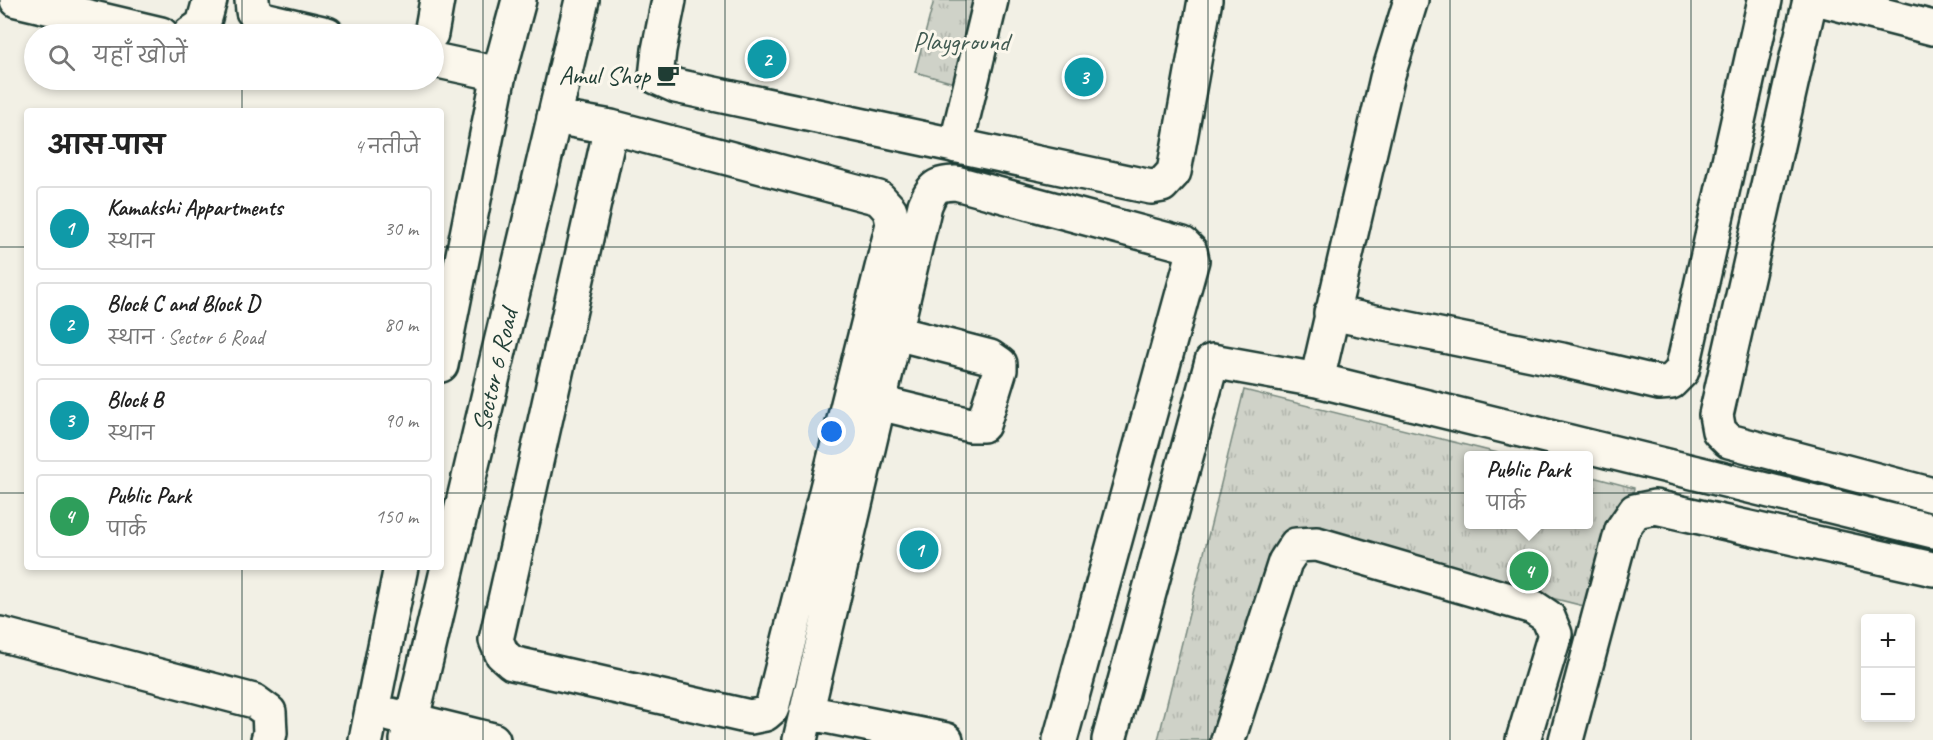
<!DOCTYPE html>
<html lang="hi">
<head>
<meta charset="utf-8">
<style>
  :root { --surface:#fff; --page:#f6f6f6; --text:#222; --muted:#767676; --line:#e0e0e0; --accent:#db2777 }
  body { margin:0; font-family:Caveat,"Playpen Sans Deva",sans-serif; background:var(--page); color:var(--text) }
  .controls { position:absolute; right:18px; bottom:18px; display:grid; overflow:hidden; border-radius:6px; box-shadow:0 3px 9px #0003 }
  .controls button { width:54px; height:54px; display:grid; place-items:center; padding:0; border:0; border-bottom:2px solid var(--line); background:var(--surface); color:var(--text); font:30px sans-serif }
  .you { position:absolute; left:832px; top:432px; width:21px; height:21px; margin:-15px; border:4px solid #fff; border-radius:50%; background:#1a73e8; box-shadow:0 0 0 9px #1a73e833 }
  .badge { display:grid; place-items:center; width:39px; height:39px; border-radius:50%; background:var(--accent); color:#fff; font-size:20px; font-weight:700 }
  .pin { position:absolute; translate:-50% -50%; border:3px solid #fff; box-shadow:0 2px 6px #0006 }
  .popup { position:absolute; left:1464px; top:451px; width:129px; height:78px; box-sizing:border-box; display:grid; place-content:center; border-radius:6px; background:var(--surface); filter:drop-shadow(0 2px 4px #0005); font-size:20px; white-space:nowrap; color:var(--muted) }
  .popup b { font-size:22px; color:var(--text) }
  .popup::after { content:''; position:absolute; left:50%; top:100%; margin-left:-12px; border:12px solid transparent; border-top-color:var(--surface) }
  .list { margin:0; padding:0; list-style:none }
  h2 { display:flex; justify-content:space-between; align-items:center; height:78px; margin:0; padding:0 24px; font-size:26px }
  h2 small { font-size:20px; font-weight:400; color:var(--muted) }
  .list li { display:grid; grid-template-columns:39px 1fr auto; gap:18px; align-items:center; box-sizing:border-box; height:84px; margin:0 12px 12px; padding:0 12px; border:2px solid var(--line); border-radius:6px }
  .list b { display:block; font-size:22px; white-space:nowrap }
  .list p { margin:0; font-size:20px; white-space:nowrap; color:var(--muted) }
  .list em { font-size:20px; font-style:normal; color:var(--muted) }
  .icon { flex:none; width:33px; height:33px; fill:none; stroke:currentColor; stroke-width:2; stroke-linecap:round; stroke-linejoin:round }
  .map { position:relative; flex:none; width:1933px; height:740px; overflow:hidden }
  .search { position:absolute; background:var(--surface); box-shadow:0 3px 9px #0003; left:24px; top:24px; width:420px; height:66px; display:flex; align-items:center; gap:15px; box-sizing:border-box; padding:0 21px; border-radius:33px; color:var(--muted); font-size:22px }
  .panel { position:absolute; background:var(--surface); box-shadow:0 3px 9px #0003; left:24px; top:108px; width:420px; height:462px; border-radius:6px }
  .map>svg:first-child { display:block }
  .park { fill:url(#park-tufts); stroke:#77887e; stroke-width:1.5 }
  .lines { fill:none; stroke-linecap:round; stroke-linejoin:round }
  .minor-casing { stroke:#1f3d34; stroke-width:38 }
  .tertiary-casing { stroke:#1f3d34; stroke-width:38 }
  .minor { stroke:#fbf7ec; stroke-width:33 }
  .tertiary { stroke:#fbf7ec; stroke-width:33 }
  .grid { fill:none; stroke:#1f3d34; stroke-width:1.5; stroke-opacity:0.55 }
  .labels { text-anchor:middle; stroke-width:6; stroke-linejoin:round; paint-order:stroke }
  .park-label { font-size:26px; fill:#425b52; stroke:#fbf7ec }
  .poi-label { font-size:26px; fill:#1f3d34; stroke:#fbf7ec; text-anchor:end }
  .street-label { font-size:26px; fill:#1f3d34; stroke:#fbf7ec }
</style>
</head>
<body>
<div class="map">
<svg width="1933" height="740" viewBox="0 0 1933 740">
  <defs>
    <pattern id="park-tufts" width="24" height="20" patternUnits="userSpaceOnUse" patternTransform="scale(1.5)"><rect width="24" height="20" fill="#cfd2c8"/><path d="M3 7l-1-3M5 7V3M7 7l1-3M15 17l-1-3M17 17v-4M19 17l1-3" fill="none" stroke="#b1b5ac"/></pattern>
  </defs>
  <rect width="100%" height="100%" fill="#f2f0e5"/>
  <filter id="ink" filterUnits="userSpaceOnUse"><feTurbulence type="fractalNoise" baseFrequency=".0167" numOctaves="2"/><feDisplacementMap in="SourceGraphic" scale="12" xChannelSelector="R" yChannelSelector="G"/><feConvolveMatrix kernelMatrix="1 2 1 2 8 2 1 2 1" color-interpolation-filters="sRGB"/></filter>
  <g filter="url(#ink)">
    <path class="park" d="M 934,0 L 1007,0 L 986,92 L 915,72 Z
      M 1244,390 L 1506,455 L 1469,456 L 1469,524 L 1589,524 L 1589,476 L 1634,488 L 1604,611 L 1286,532 L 1235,740 L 1158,740 Z"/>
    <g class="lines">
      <g class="minor-casing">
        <path id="minor" d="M 17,0 L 161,34
          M 252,0 L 253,11 L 263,19 L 327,34
          M 669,0 L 659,50 L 656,77 L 676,86 L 1151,187 L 1162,185 L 1174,172 L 1205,0
          M 1810,0 L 1716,415 L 1719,431 L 1729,441 L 1933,495
          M 1824,0 L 1933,28
          M 190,34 L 203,25 L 210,0
          M 431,34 L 437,0
          M 434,60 L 499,74
          M 554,117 L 611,127
          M 611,127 L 879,198 L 890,210 L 893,224 L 772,708 L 765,714 L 750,717 L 512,663 L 502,654 L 496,640 Z
          M 956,146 L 991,0
          M 1331,313 L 1562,360 L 1659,383 L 1671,382 L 1682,371 L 1765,0
          M 1317,380 L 1387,78 L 1411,0
          M 879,403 L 970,425 L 983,425 L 1000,370 L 1000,364 L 990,357 L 896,333
          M 0,634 L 254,701 L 269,712 L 270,733 L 268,740
          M 806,712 L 946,740
          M 800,740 L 925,205 C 933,186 936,184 956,183 L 1183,244 L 1190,251 L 1192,260 L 1060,740
          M 1109,740 L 1212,361 L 1317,380 L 1933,531
          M 1228,740 L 1285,562 L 1296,545 L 1317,544 L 1533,607 L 1548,617 L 1555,634 L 1523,740
          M 1566,740 L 1622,530 L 1635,511 L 1655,507 L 1933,569"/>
      </g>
      <g class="tertiary-casing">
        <g id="tertiary">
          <path d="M 441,365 L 499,74 L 519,0"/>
          <path d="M 391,715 L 493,740"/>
          <path d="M 366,740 L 401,567"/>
          <path id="s1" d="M 407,740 L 582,0"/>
        </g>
      </g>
      <use href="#minor" class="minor"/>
      <use href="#tertiary" class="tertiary"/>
    </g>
  </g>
  <path class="grid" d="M 242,0 L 242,34M 483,0 L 483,740M 725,0 L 725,740M 966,0 L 966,740M 1208,0 L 1208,740M 1450,0 L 1450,740M 1691,0 L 1691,740M 242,80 L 242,111M 0,247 L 27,247M 441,247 L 1933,247M 0,493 L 27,493M 441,493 L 1933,493M 242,567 L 242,740"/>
  <defs>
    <g id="cafe-bare" transform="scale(1.8)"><path d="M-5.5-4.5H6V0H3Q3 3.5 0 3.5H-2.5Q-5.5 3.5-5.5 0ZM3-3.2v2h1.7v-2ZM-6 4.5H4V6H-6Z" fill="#1f3d34" stroke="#fbf7ec" stroke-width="2.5" paint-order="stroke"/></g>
  </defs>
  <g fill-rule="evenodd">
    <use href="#cafe-bare" x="668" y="75"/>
  </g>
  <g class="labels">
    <g class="park-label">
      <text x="961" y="50">Playground</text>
    </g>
    <g class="poi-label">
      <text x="650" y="84">Amul Shop</text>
    </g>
    <g class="street-label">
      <text dy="9" stroke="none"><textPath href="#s1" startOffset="380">Sector 6 Road</textPath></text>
    </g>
  </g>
</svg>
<div class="controls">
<button>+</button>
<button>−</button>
</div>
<div class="you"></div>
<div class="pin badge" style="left:919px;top:550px;background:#0f9aa8">1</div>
<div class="pin badge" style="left:767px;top:59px;background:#0f9aa8">2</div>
<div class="pin badge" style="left:1084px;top:77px;background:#0f9aa8">3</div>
<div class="pin badge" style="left:1529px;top:571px;background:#2e9e5b">4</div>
<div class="popup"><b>Public Park</b>पार्क</div>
<div class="search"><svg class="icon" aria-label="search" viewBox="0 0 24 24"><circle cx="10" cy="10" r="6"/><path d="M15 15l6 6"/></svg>यहाँ खोजें</div>
<section class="panel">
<h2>आस-पास<small>4 नतीजे</small></h2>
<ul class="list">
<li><span class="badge" style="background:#0f9aa8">1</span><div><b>Kamakshi Appartments</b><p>स्थान</p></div><em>30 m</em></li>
<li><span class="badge" style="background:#0f9aa8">2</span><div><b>Block C and Block D</b><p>स्थान · Sector 6 Road</p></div><em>80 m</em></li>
<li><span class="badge" style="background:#0f9aa8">3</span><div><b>Block B</b><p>स्थान</p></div><em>90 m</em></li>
<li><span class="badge" style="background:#2e9e5b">4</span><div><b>Public Park</b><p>पार्क</p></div><em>150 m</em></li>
</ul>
</section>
</div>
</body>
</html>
